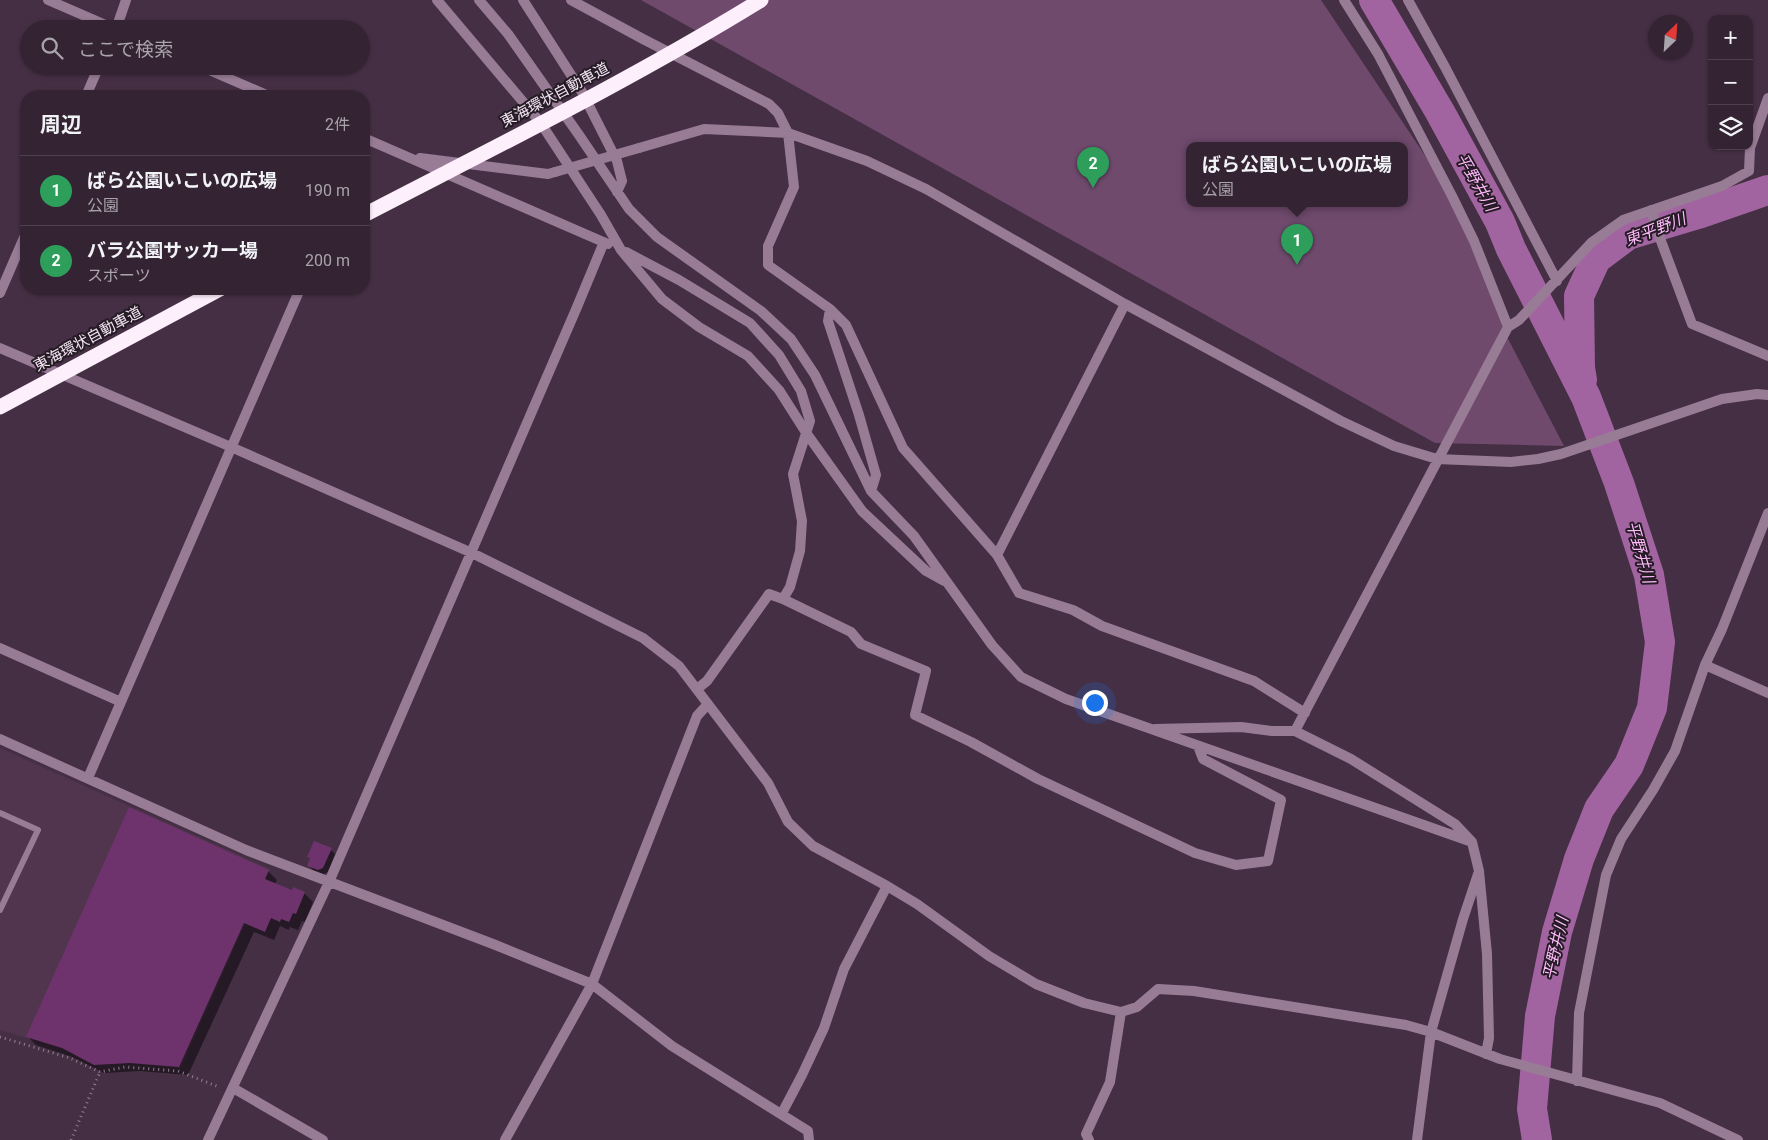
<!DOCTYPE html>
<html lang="ja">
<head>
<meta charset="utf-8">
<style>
  :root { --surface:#342333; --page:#3c2b3b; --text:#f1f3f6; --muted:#a9a4ac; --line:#4e404e; --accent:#95b2f1 }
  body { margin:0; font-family:Roboto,"Noto Sans JP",sans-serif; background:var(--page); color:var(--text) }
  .controls { position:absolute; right:15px; top:15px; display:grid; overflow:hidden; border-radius:10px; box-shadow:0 1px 4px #0004 }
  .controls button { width:45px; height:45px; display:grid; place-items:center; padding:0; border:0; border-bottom:1px solid var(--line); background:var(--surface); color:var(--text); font:25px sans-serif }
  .compass { position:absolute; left:1648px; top:15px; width:45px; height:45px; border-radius:50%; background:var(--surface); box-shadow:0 1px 4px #0004; rotate:25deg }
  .you { position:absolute; left:1094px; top:702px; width:18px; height:18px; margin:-12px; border:4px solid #fff; border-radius:50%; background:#1a73e8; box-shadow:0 0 0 8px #1a73e833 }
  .badge { display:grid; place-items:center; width:32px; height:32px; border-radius:50%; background:var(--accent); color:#fff; font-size:16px; font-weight:700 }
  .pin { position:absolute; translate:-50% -41px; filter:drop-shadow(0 1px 2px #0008) }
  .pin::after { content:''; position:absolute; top:26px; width:18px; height:15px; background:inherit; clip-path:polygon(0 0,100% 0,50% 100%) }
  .popup { position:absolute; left:1186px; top:142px; width:222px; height:65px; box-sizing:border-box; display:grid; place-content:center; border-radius:10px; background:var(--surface); filter:drop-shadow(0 1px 4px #0005); font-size:16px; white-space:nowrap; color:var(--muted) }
  .popup b { font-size:19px; color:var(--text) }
  .popup::after { content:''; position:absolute; left:50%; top:100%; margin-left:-10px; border:10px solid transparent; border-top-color:var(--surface) }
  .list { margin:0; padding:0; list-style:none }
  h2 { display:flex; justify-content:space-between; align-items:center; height:65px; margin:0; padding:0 20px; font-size:21px }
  h2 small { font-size:16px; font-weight:400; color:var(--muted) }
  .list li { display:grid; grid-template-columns:32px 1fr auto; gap:15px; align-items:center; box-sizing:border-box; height:70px; padding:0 20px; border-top:1px solid var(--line) }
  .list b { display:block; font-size:19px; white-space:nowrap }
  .list p { margin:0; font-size:16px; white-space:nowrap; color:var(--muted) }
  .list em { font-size:16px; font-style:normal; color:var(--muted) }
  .icon { flex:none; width:28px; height:28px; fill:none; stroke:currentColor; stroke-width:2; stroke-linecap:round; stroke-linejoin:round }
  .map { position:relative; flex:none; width:1768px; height:1140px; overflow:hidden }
  .search { position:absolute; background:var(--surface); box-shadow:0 1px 4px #0004; left:20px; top:20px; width:350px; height:55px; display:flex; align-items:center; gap:12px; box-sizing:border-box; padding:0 18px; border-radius:28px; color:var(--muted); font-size:19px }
  .panel { position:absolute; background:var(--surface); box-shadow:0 1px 4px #0004; left:20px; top:90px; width:350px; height:205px; border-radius:20px }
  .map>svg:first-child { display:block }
  .built { fill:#51354f }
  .green { fill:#6f4a6d; fill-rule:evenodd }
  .shadow { fill:#0007 }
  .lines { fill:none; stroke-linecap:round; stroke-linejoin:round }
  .river { stroke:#a264a0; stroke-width:30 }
  .building { fill:#6e336c }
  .path { stroke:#938091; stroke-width:3; stroke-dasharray:1 4; stroke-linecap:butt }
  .service { stroke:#987c96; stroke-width:6 }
  .minor { stroke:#987c96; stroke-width:10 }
  .minor-bridge { stroke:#987c96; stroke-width:10 }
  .motorway-bridge { stroke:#fdeffc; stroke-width:15 }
  .labels { text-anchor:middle; stroke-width:4; stroke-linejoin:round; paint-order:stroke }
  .street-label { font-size:15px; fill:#f2e3f0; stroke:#251b25 }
  .water-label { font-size:16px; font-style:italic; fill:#feb9fa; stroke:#251b25 }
</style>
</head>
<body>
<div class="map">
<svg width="1768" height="1140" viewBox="0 0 1768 1140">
  <rect width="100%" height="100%" fill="#452f44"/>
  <path class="built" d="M 0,748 L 270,869 L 181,1068 L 130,1063 L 94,1065 L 62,1048 L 0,1030 Z"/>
  <path class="green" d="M 641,0 L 1321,0 L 1452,196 L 1505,333 L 1564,446 L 1435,443 ZM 1190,146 L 1404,146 L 1404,204 L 1190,204 Z"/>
  <path class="shadow" d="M 331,850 L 335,854 L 328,872 L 323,874 L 313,870 L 309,866 L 311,859 Z
    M 268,871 L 277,880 L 275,884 L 292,892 L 304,893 L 313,902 L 305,922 L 302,921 L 298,930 L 290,927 L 289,930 L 280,926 L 274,940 L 254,932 L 188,1075 L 140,1071 L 104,1073 L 72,1057 L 36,1045 L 27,1036 Z"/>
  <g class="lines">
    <path class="river" d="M 1374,0 L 1440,112 L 1500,222 L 1511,249 L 1586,397 L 1619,483 L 1649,575 L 1660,642 L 1652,708 L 1629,765 L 1599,809 L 1579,859 L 1557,932 L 1540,1016 L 1532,1109 L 1537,1140
      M 1582,380 L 1580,368 L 1579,296 L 1596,259 L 1628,235 L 1698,214 L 1768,190"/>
  </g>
  <path class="building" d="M 129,807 L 269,870 L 265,879 L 292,890 L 293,887 L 305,892 L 296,914 L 293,913 L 289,922 L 281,919 L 280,922 L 271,918 L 265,932 L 244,923 L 179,1067 L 130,1063 L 94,1065 L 62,1048 L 26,1037 Z
    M 314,841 L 332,848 L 323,868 L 318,870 L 307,866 L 310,858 L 307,857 Z"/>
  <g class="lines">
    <path class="path" d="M 0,1037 L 70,1058 L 100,1072 L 125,1067 L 178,1071 L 219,1087
      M 71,1140 L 100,1072"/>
    <path class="service" d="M 0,813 L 38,830 L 0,910"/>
    <path class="minor" d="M 48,0 L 115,29
      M 437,0 L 540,122 L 601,215 L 621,250 L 662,299 L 699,327 L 748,356 L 779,390 L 807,434 L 862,511 L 926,571 L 944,581
      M 479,0 L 508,34 L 579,135 L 629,209 L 657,237 L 761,311 L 791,339 L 815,375 L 871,491 L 914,536 L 992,645 L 1021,677 L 1066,699 L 1472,842
      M 523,0 L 582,92 L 617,161 L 622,181 L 617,192
      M 571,0 L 643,39 L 769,104 L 778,113 L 788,133 L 867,161 L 926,189 L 1125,304 L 1341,421 L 1394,446 L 1437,459 L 1511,462 L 1538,459 L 1561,454 L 1722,399 L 1757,394 L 1768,395
      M 1344,0 L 1378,54 L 1452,196 L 1474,241 L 1508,327
      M 1408,0 L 1445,67 L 1557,281
      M 116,29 L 126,0
      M 200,66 L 269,96
      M 86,96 L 99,66
      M 364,138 L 608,244
      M 639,148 L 704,129 L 788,133 L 794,187 L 768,246 L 768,265 L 830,309 L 846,325 L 903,448 L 997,555 L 1019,593 L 1073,610 L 1102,626 L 1254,681 L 1305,713
      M 420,158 L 548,174 L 555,172
      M 1651,210 L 1661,241 L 1692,324 L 1768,356
      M 626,252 L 679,280 L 750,323 L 779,355 L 801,391 L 810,421 L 793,474 L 802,521 L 800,551 L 790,587 L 783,599
      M 0,293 L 26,233
      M 830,309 L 828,321 L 859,415 L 876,475 L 871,491
      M 0,348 L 231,447 L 472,553 L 643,638 L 679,666 L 768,783 L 788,822 L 813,846 L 887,886 L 917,904 L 989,956 L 1036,984 L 1084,1003 L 1121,1012 L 1137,1007 L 1158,989 L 1194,991 L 1406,1025 L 1431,1032 L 1500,1059 L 1660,1103 L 1738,1140
      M 997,555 L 1125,304
      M 0,648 L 121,702
      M 1705,665 L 1768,693
      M 697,689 L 707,681 L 769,594 L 783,599 L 851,632 L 861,644 L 926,671 L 915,715 L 971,742 L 1038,779 L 1195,853 L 1236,865 L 1268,861 L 1281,800 L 1203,759 L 1198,746
      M 1155,729 L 1241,727 L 1272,731 L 1295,731 L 1351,759 L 1455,824 L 1472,842 L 1479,871 L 1487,954 L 1489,1038 L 1486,1054
      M 1295,731 L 1508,327 L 1519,320 L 1592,242 L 1623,220 L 1722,186 L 1749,171 L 1750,148 L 1768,98
      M 0,739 L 246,850 L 493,944 L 592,984 L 672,1046 L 808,1131 L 809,1140
      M 88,778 L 300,289
      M 1577,1081 L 1579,1013 L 1606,875 L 1621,839 L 1653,790 L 1675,751 L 1705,665 L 1722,629 L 1768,513
      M 233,1088 L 323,1140
      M 782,1113 L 802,1075 L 824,1028 L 844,969 L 887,886
      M 208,1140 L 329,882 L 577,307 L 604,242
      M 505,1140 L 592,984 L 697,716 L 708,704
      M 1089,1140 L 1086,1134 L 1110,1082 L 1121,1012
      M 1417,1140 L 1431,1032 L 1463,919 L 1478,874"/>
    <path class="minor-bridge" d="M 555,172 L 639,148"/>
    <path class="motorway-bridge" d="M 364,215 C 497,146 633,79 761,0
      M 0,407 L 220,289"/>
  </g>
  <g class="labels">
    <g class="street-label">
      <text transform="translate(555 95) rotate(-28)" y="5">東海環状自動車道</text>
      <text transform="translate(88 339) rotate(-28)" y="5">東海環状自動車道</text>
    </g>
    <g class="water-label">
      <text transform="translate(1477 182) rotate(60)" y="6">平野井川</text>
      <text transform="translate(1655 229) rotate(-21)" y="6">東平野川</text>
      <text transform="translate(1641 552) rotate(74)" y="6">平野井川</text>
      <text transform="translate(1555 948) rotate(-77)" y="6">平野井川</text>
    </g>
  </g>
</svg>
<div class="controls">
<button>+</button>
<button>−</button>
<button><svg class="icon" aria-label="layers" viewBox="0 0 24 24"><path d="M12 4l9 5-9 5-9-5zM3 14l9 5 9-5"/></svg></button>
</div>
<svg class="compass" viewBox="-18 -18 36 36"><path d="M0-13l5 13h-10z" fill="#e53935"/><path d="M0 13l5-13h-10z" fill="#a9a4ac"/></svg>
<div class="you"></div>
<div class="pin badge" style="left:1297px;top:265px;background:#2e9e5b">1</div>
<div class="popup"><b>ばら公園いこいの広場</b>公園</div>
<div class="pin badge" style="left:1093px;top:188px;background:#2e9e5b">2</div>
<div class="search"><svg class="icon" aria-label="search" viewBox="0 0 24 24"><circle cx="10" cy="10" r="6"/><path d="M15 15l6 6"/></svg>ここで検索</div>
<section class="panel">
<h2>周辺<small>2件</small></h2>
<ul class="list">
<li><span class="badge" style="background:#2e9e5b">1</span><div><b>ばら公園いこいの広場</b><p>公園</p></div><em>190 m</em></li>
<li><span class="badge" style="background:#2e9e5b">2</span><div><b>バラ公園サッカー場</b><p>スポーツ</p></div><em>200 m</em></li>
</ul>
</section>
</div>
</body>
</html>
